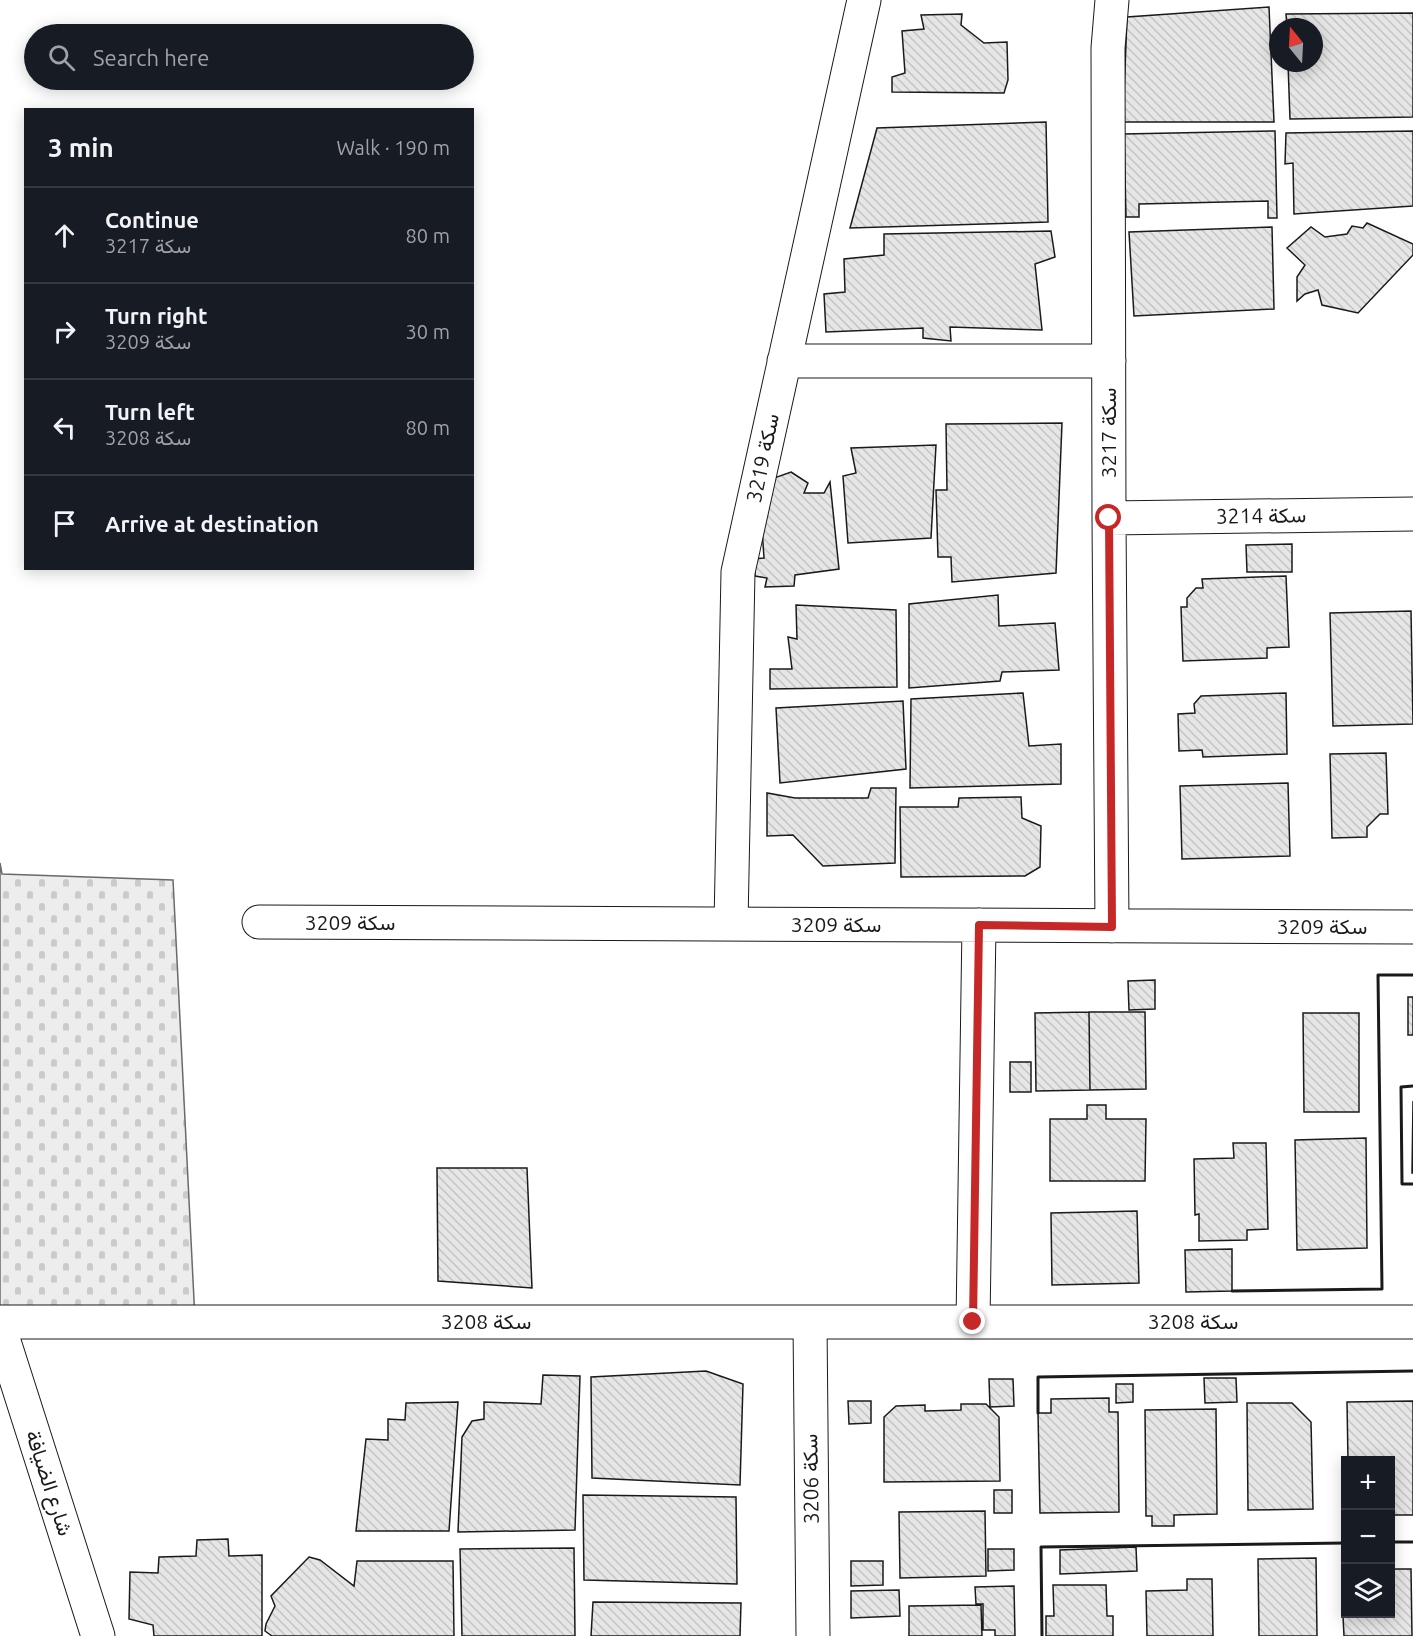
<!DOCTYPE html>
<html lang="en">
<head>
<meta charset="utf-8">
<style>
  :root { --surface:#171b24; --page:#242831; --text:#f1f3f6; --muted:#9ea1a6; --line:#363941 }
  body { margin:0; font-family:Ubuntu,Vazirmatn,sans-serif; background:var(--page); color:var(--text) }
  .controls { position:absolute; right:18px; bottom:18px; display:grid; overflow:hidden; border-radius:0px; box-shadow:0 3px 15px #0003 }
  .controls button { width:54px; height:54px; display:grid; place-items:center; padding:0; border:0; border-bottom:2px solid var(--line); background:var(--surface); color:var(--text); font:30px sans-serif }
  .compass { position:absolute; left:1269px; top:18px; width:54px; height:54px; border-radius:50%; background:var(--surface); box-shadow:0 3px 15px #0003; rotate:342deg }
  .stop { position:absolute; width:18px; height:18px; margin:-14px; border:4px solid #c62828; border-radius:50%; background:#fff }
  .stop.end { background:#c62828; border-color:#fff; box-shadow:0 2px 6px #0008 }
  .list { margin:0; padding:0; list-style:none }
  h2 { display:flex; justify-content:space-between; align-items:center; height:78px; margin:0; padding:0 24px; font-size:26px }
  h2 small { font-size:20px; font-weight:400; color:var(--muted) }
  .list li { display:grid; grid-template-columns:39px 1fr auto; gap:18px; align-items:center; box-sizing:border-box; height:96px; padding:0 24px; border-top:2px solid var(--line) }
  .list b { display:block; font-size:22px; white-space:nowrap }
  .list p { margin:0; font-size:20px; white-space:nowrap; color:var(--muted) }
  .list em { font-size:20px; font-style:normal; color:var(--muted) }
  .icon { flex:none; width:33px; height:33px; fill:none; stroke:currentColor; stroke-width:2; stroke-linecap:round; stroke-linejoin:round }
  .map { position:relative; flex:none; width:1413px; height:1636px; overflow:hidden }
  .search { position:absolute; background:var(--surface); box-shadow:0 3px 15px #0003; left:24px; top:24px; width:450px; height:66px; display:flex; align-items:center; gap:15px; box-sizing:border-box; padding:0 21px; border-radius:33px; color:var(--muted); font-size:22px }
  .panel { position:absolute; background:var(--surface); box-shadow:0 3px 15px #0003; left:24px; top:108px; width:450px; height:462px; border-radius:0px }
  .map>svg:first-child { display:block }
  .cemetery { fill:url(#cemetery-stones); stroke:#6a6a6a; stroke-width:1.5 }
  .building { fill:url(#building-back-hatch); stroke:#1a1a1a; stroke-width:1.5 }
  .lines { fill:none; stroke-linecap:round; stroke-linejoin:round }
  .minor-casing { stroke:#1a1a1a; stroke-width:35 }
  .minor { stroke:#fff; stroke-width:33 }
  .wall { stroke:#1a1a1a; stroke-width:3 }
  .route { stroke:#c62828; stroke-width:8 }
  .labels { text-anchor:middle; stroke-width:4.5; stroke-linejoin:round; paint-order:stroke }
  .street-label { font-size:21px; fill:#1a1a1a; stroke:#fff }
</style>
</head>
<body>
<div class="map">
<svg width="1413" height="1636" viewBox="0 0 1413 1636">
  <defs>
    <pattern id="cemetery-stones" width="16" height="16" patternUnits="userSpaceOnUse" patternTransform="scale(1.5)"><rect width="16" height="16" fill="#ededed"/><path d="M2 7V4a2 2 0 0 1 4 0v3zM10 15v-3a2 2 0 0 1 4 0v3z" fill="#cbcbcb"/></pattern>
    <pattern id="building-back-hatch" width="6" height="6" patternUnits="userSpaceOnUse" patternTransform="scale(1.5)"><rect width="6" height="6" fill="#e6e6e6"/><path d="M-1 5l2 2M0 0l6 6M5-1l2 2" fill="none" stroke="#c5c5c5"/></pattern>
  </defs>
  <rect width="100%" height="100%" fill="#fff"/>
  <path class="cemetery" d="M 0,863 L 2,874 L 173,880 L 195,1320 L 0,1321 Z"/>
  <path class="building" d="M 1269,7 L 1274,122 L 1123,122 L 1127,17 Z
    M 1413,13 L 1413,117 L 1290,119 L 1288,63 L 1314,63 L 1314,27 L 1287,27 L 1286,14 Z
    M 962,14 L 961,25 L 984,43 L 1007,42 L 1008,80 L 1004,93 L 892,92 L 892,77 L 905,73 L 902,31 L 924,29 L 921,15 Z
    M 1046,122 L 1048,222 L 850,228 L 877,128 Z
    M 1275,131 L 1277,218 L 1268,218 L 1268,201 L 1139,204 L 1139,217 L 1126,217 L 1124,134 Z
    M 1413,131 L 1413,206 L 1294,214 L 1293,163 L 1285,164 L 1286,133 Z
    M 1367,223 L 1413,244 L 1413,255 L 1358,313 L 1322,305 L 1318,290 L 1305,294 L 1297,301 L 1297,277 L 1305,265 L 1287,248 L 1311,227 L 1325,237 L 1347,234 L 1352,226 L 1363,228 Z
    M 1272,227 L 1274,309 L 1134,316 L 1129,232 Z
    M 1051,231 L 1055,257 L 1035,264 L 1042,330 L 950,327 L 951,341 L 923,338 L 923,328 L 826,332 L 824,294 L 845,292 L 844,259 L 884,255 L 884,234 Z
    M 1062,423 L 1056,573 L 952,582 L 951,557 L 938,557 L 936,490 L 947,490 L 946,424 Z
    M 936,445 L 931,538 L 848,543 L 843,476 L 856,473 L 851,448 Z
    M 791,472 L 808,483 L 804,493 L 824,493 L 830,482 L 839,569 L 795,575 L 794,586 L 765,587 L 767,578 L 755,576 L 754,559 L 764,558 L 760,499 L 774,478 Z
    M 1292,544 L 1292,572 L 1247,572 L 1246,545 Z
    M 1286,576 L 1289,647 L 1267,648 L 1267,658 L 1183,661 L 1181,607 L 1187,607 L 1187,598 L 1196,588 L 1203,588 L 1202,579 Z
    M 998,595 L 999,626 L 1055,623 L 1059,670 L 1002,672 L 1000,681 L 909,688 L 909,604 Z
    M 796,605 L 896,610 L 897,687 L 770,689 L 770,669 L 792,669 L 788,637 L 797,639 Z
    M 1411,611 L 1413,724 L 1333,726 L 1330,613 Z
    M 1023,693 L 1029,746 L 1061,744 L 1061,784 L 910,788 L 911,699 Z
    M 1286,693 L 1287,754 L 1203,757 L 1202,750 L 1179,751 L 1178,714 L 1195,713 L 1194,704 L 1201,696 Z
    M 903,701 L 906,769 L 780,783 L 776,708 Z
    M 1386,753 L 1388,814 L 1380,814 L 1367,827 L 1367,837 L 1332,838 L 1330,754 Z
    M 1288,783 L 1290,856 L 1182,859 L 1180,786 Z
    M 871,788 L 896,788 L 895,863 L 823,866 L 793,835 L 767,836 L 767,793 L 795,798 L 868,798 Z
    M 1021,797 L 1022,818 L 1041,826 L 1040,867 L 1025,876 L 901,877 L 900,807 L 958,807 L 959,798 Z
    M 1155,980 L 1155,1009 L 1129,1010 L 1128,981 Z
    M 1408,997 L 1413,997 L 1413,1035 L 1408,1035 Z
    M 1089,1012 L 1145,1012 L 1146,1089 L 1090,1090 Z
    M 1089,1012 L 1090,1090 L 1036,1091 L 1035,1013 Z
    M 1303,1013 L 1359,1013 L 1359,1112 L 1304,1112 Z
    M 1010,1062 L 1031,1062 L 1031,1092 L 1010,1092 Z
    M 1413,1101 L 1413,1173 L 1412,1173 Z
    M 1087,1105 L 1106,1105 L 1106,1119 L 1146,1119 L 1145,1181 L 1050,1181 L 1050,1119 L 1087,1119 Z
    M 1366,1138 L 1367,1248 L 1297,1250 L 1295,1140 Z
    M 1233,1143 L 1266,1143 L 1268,1229 L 1247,1230 L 1247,1240 L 1199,1241 L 1199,1214 L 1195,1215 L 1194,1159 L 1234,1158 Z
    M 437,1168 L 527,1168 L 532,1288 L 438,1281 Z
    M 1137,1211 L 1139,1283 L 1052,1285 L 1051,1213 Z
    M 1232,1249 L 1232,1291 L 1186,1292 L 1185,1250 Z
    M 706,1371 L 743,1384 L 740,1485 L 592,1478 L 591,1377 Z
    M 543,1375 L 580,1376 L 575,1530 L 458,1532 L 462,1437 L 472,1421 L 484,1419 L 484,1402 L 541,1404 Z
    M 1204,1378 L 1236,1378 L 1237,1402 L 1205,1403 Z
    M 989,1379 L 1013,1379 L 1014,1406 L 990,1407 Z
    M 1116,1384 L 1133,1384 L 1133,1402 L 1116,1403 Z
    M 1109,1398 L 1109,1412 L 1118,1412 L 1119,1512 L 1040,1513 L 1038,1413 L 1051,1413 L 1051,1399 Z
    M 848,1401 L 871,1401 L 871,1423 L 849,1424 Z
    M 1413,1401 L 1413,1515 L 1390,1515 L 1390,1460 L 1348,1460 L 1347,1402 Z
    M 458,1402 L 449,1531 L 356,1531 L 366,1439 L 388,1440 L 388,1419 L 405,1420 L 406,1403 Z
    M 1247,1403 L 1292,1403 L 1311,1422 L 1313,1509 L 1248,1510 Z
    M 961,1404 L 986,1404 L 999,1417 L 1000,1481 L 884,1482 L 884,1417 L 896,1406 L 925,1405 L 925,1411 L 961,1410 Z
    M 1216,1409 L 1217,1514 L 1174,1515 L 1174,1526 L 1152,1526 L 1152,1516 L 1146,1516 L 1145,1410 Z
    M 994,1490 L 1012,1490 L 1012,1513 L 994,1513 Z
    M 583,1495 L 736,1497 L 737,1584 L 584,1580 Z
    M 985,1511 L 986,1576 L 900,1578 L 899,1512 Z
    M 228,1539 L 229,1556 L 262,1555 L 262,1636 L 154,1636 L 153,1625 L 129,1619 L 130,1572 L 158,1573 L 159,1557 L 196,1556 L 197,1540 Z
    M 1136,1547 L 1137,1571 L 1060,1574 L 1060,1550 Z
    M 574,1548 L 575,1636 L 462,1636 L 460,1549 Z
    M 988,1549 L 1014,1549 L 1014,1570 L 988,1571 Z
    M 309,1557 L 320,1560 L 354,1586 L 357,1561 L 453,1561 L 454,1636 L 272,1636 L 265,1631 L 266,1624 L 275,1606 L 271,1596 Z
    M 1316,1558 L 1317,1636 L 1259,1636 L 1258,1559 Z
    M 851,1561 L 883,1561 L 883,1585 L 851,1586 Z
    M 1390,1569 L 1411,1569 L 1412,1636 L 1344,1636 L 1343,1616 L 1349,1616 L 1349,1614 L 1390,1614 Z
    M 1187,1579 L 1212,1579 L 1213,1636 L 1147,1636 L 1146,1591 L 1187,1590 Z
    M 1053,1585 L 1106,1585 L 1107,1616 L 1113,1616 L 1113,1636 L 1046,1636 L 1046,1616 L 1054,1616 Z
    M 1014,1586 L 1015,1636 L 995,1636 L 995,1630 L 983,1630 L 983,1604 L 976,1604 L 975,1587 Z
    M 899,1590 L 900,1616 L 851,1618 L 851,1591 Z
    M 593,1602 L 741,1603 L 740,1636 L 591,1636 Z
    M 981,1605 L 982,1636 L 909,1636 L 909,1606 Z"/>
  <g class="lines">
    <g class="minor-casing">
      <path id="minor" d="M 1112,0 L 1108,48 L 1109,518 L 1112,926
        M 784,361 L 1109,361
        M 1109,518 L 1413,514
        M 259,922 L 1413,927
        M 731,924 L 738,572 L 864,0
        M 0,1322 L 1413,1322
        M 810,1322 L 813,1636
        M 973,1322 L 979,925
        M 0,1329 L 98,1636"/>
    </g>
    <use href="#minor" class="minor"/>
    <path class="wall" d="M 1413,1086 L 1401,1087 L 1402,1184 L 1413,1184
      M 1232,1291 L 1382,1289 L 1378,975 L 1413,975
      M 1038,1413 L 1038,1377 L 1413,1371
      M 1390,1542 L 1413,1542
      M 1042,1636 L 1041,1547 L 1346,1543"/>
  </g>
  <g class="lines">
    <path class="route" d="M 973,1322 L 979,925 L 1112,927 L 1109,518"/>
  </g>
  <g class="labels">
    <g class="street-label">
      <text transform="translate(1109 433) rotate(-90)" y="7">سكة 3217</text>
      <text transform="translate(763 458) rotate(-78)" y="7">سكة 3219</text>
      <text transform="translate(1261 516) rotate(-1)" y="7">سكة 3214</text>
      <text x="350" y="930">سكة 3209</text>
      <text x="836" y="932">سكة 3209</text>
      <text x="1322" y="934">سكة 3209</text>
      <text x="486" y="1329">سكة 3208</text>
      <text x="1193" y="1329">سكة 3208</text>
      <text transform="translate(811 1479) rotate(-91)" y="7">سكة 3206</text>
      <text transform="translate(49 1483) rotate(72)" y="7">شارع الضيافة</text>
    </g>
  </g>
</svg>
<div class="controls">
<button>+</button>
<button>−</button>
<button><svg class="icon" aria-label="layers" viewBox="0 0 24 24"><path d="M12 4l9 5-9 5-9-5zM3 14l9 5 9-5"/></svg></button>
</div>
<svg class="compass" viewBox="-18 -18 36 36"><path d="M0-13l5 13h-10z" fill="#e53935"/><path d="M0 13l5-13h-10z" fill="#9ea1a6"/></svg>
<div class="stop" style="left:1109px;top:518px"></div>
<div class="stop end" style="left:973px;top:1322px"></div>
<div class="search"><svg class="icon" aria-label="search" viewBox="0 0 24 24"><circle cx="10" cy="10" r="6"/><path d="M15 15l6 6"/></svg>Search here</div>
<section class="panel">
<h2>3 min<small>Walk · 190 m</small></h2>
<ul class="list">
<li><svg class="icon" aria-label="ahead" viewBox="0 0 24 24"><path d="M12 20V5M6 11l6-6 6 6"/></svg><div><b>Continue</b><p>سكة 3217</p></div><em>80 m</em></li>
<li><svg class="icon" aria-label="right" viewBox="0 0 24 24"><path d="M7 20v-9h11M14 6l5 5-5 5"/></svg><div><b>Turn right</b><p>سكة 3209</p></div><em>30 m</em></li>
<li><svg class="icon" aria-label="left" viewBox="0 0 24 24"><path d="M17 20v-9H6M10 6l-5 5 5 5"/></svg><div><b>Turn left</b><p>سكة 3208</p></div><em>80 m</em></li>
<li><svg class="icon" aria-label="arrive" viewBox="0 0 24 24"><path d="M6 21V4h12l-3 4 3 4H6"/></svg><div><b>Arrive at destination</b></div></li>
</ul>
</section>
</div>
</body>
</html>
